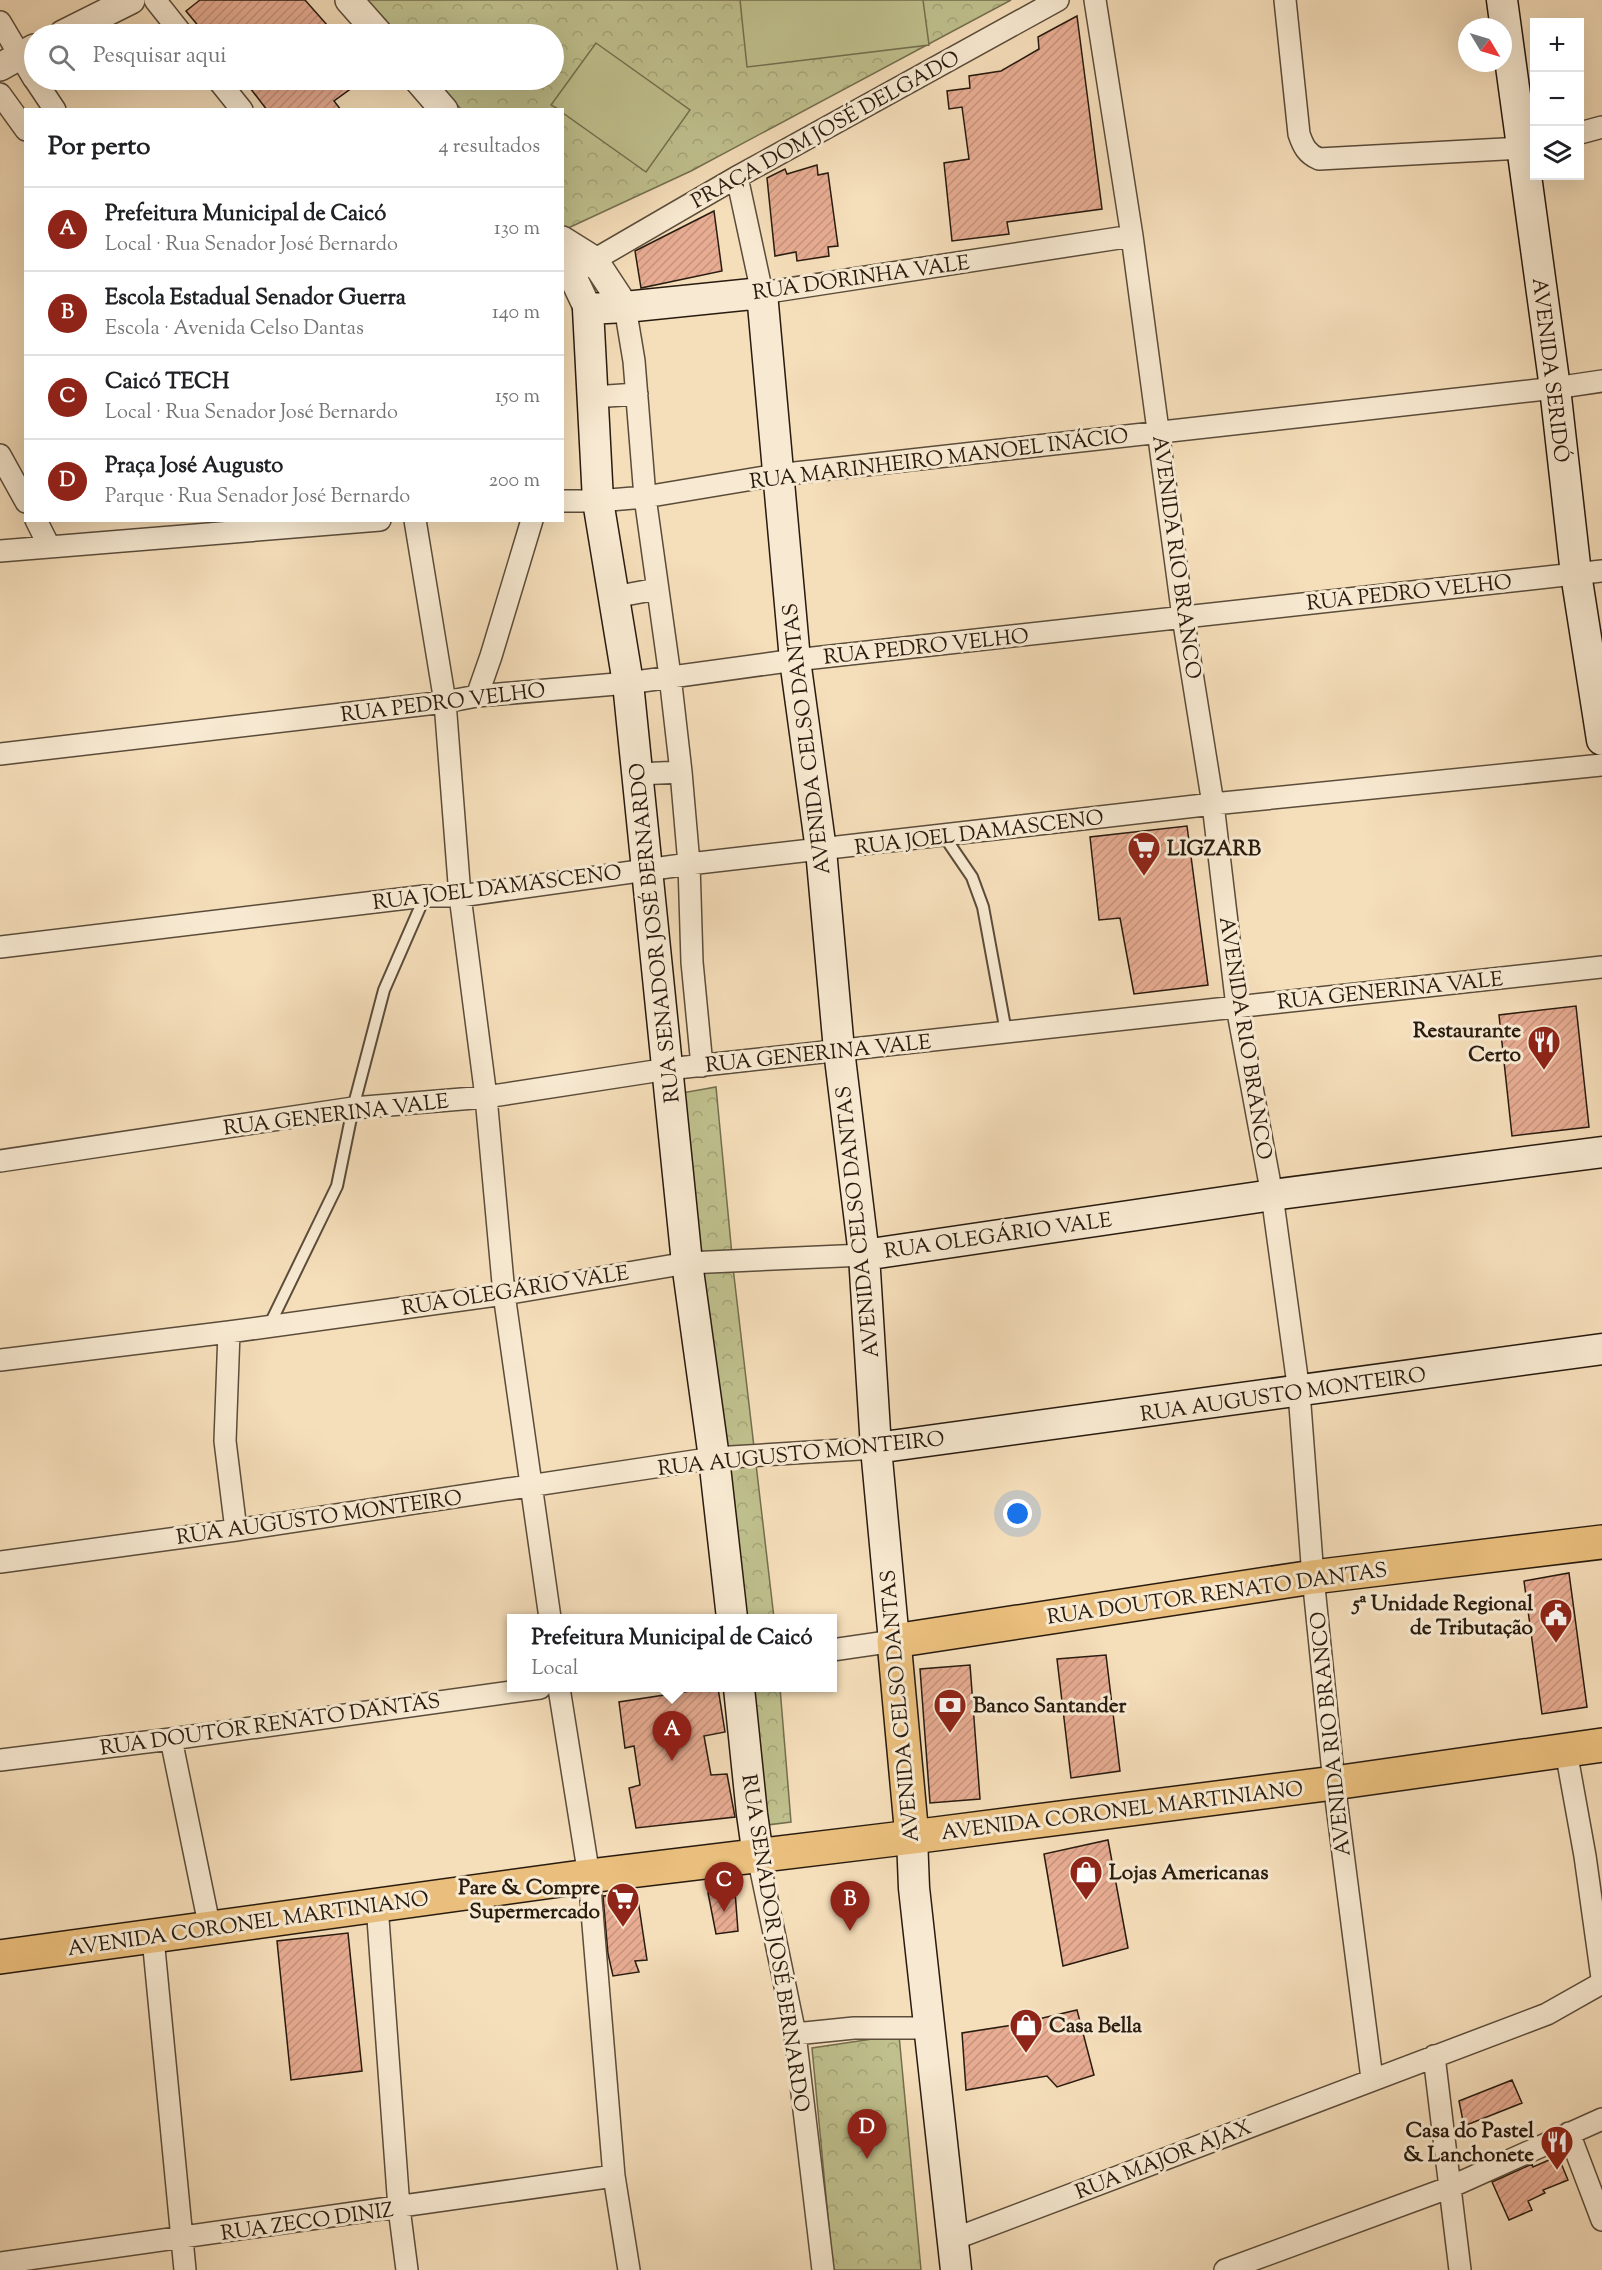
<!DOCTYPE html>
<html lang="pt">
<head>
<meta charset="utf-8">
<style>
  :root { --surface:#fff; --page:#f6f6f6; --text:#202124; --muted:#757577; --line:#e0e0e0; --accent:#8f2418 }
  body { margin:0; font-family:"Sorts Mill Goudy",serif; background:var(--page); color:var(--text) }
  .controls { position:absolute; right:18px; top:18px; display:grid; overflow:hidden; border-radius:0px; box-shadow:0 6px 24px #0002 }
  .controls button { width:54px; height:54px; display:grid; place-items:center; padding:0; border:0; border-bottom:2px solid var(--line); background:var(--surface); color:var(--text); font:30px sans-serif }
  .compass { position:absolute; left:1458px; top:18px; width:54px; height:54px; border-radius:50%; background:var(--surface); box-shadow:0 6px 24px #0002; rotate:128deg }
  .you { position:absolute; left:1018px; top:1514px; width:21px; height:21px; margin:-15px; border:4px solid #fff; border-radius:50%; background:#1a73e8; box-shadow:0 0 0 9px #1a73e833 }
  .badge { display:grid; place-items:center; width:39px; height:39px; border-radius:50%; background:var(--accent); color:#fff; font-size:20px; font-weight:700 }
  .pin { position:absolute; translate:-50% -50px; filter:drop-shadow(0 2px 3px #0008) }
  .pin::after { content:''; position:absolute; top:32px; width:21px; height:18px; background:inherit; clip-path:polygon(0 0,100% 0,50% 100%) }
  .popup { position:absolute; left:507px; top:1614px; width:330px; height:78px; box-sizing:border-box; display:grid; place-content:center; border-radius:0px; background:var(--surface); filter:drop-shadow(0 2px 4px #0005); font-size:20px; white-space:nowrap; color:var(--muted) }
  .popup b { font-size:22px; color:var(--text) }
  .popup::after { content:''; position:absolute; left:50%; top:100%; margin-left:-12px; border:12px solid transparent; border-top-color:var(--surface) }
  .list { margin:0; padding:0; list-style:none }
  h2 { display:flex; justify-content:space-between; align-items:center; height:78px; margin:0; padding:0 24px; font-size:26px }
  h2 small { font-size:20px; font-weight:400; color:var(--muted) }
  .list li { display:grid; grid-template-columns:39px 1fr auto; gap:18px; align-items:center; box-sizing:border-box; height:84px; padding:0 24px; border-top:2px solid var(--line) }
  .list b { display:block; font-size:22px; white-space:nowrap }
  .list p { margin:0; font-size:20px; white-space:nowrap; color:var(--muted) }
  .list em { font-size:20px; font-style:normal; color:var(--muted) }
  .icon { flex:none; width:33px; height:33px; fill:none; stroke:currentColor; stroke-width:2; stroke-linecap:round; stroke-linejoin:round }
  .map { position:relative; flex:none; width:1602px; height:2270px; overflow:hidden }
  .search { position:absolute; background:var(--surface); box-shadow:0 6px 24px #0002; left:24px; top:24px; width:540px; height:66px; display:flex; align-items:center; gap:15px; box-sizing:border-box; padding:0 21px; border-radius:33px; color:var(--muted); font-size:22px }
  .panel { position:absolute; background:var(--surface); box-shadow:0 6px 24px #0002; left:24px; top:108px; width:540px; height:414px; border-radius:0px }
  .map>svg:first-child { display:block }
  .park { fill:url(#park-crowns); stroke:#746e4e; stroke-width:1.5 }
  .pitch { fill:#bfc08d; stroke:#746e4e; stroke-width:1.5 }
  .building { fill:url(#building-hatch); stroke:#281b0f; stroke-width:1.5 }
  .lines { fill:none; stroke-linecap:round; stroke-linejoin:round }
  .service-casing { stroke:#5b4c3a; stroke-width:14 }
  .minor-casing { stroke:#5b4c3a; stroke-width:24 }
  .tertiary-casing { stroke:#5b4c3a; stroke-width:30 }
  .secondary-casing { stroke:#281b0f; stroke-width:33 }
  .primary-casing { stroke:#281b0f; stroke-width:36 }
  .service { stroke:#f8ead2; stroke-width:10 }
  .minor { stroke:#f8ead2; stroke-width:21 }
  .tertiary { stroke:#f8ead2; stroke-width:27 }
  .secondary { stroke:#f8ead2; stroke-width:30 }
  .primary { stroke:#eabf7d; stroke-width:33 }
  .labels { text-anchor:middle; stroke-width:6; stroke-linejoin:round; paint-order:stroke }
  .street-label { font-size:21px; fill:#281b0f; stroke:#f8ead2 }
  .poi-label { font-size:21px; font-weight:bold; fill:#281b0f; stroke:#f8ead2; text-anchor:start }
</style>
</head>
<body>
<div class="map">
<svg width="1602" height="2270" viewBox="0 0 1602 2270">
  <defs>
    <pattern id="park-crowns" width="20" height="18" patternUnits="userSpaceOnUse" patternTransform="scale(1.5)"><rect width="20" height="18" fill="#bfc08d"/><path d="M2 6a3 3 0 1 1 6 0M12 15a3 3 0 1 1 6 0" fill="none" stroke="#a4a478"/></pattern>
    <pattern id="building-hatch" width="6" height="6" patternUnits="userSpaceOnUse" patternTransform="scale(1.5)"><rect width="6" height="6" fill="#e7ac92"/><path d="M-1 1l2-2M0 6l6-6M5 7l2-2" fill="none" stroke="#c6937d"/></pattern>
  </defs>
  <rect width="100%" height="100%" fill="#f5deba"/>
  <filter id="stains"><feTurbulence type="fractalNoise" baseFrequency=".00333" numOctaves="4"/><feColorMatrix values="0 0 0 0 .2 0 0 0 0 .09 0 0 0 0 .02 0 0 0 .5 -.17"/></filter>
  <radialGradient id="worn" r=".72"><stop offset=".6" stop-color="#630" stop-opacity="0"/><stop offset="1" stop-color="#630" stop-opacity=".3"/></radialGradient>
  <path class="park" d="M 364,0 L 1011,0 L 691,171 L 566,229 L 562,225 L 562,110 L 461,109 L 434,80 L 554,80 L 554,34 L 395,34 Z
    M 716,1087 L 734,1276 L 774,1618 L 735,1618 L 676,1094 Z
    M 743,1688 L 780,1688 L 791,1822 L 759,1826 Z
    M 899,2035 L 921,2270 L 833,2270 L 812,2048 Z"/>
  <path class="pitch" d="M 740,0 L 923,0 L 929,45 L 747,67 Z
    M 596,43 L 690,110 L 646,172 L 563,113 L 562,110 L 558,109 L 551,105 Z"/>
  <path class="building" d="M 200,0 L 305,0 L 335,34 L 205,34 L 186,11 Z
    M 1077,16 L 1102,209 L 1007,222 L 1009,234 L 952,241 L 944,163 L 969,159 L 962,107 L 949,109 L 947,91 L 970,88 L 969,76 L 1001,71 L 1039,49 L 1038,37 Z
    M 244,80 L 363,80 L 334,101 L 341,110 L 267,110 Z
    M 817,165 L 818,175 L 828,173 L 838,246 L 828,247 L 829,256 L 797,261 L 796,252 L 775,256 L 767,178 L 785,169 L 787,174 Z
    M 714,211 L 722,271 L 641,288 L 635,251 Z
    M 1187,826 L 1208,985 L 1134,994 L 1120,918 L 1099,920 L 1090,837 Z
    M 1576,1006 L 1589,1127 L 1512,1136 L 1499,1015 Z
    M 1569,1573 L 1587,1707 L 1542,1714 L 1524,1581 Z
    M 1106,1655 L 1120,1771 L 1071,1778 L 1057,1659 Z
    M 970,1665 L 980,1799 L 930,1803 L 920,1669 Z
    M 710,1688 L 718,1688 L 725,1732 L 704,1736 L 711,1775 L 727,1774 L 735,1817 L 636,1828 L 629,1788 L 640,1785 L 634,1746 L 625,1748 L 619,1702 Z
    M 1108,1840 L 1128,1948 L 1063,1966 L 1044,1854 Z
    M 735,1891 L 738,1931 L 716,1934 L 708,1893 Z
    M 637,1893 L 647,1960 L 635,1961 L 639,1972 L 613,1976 L 608,1954 L 603,1896 Z
    M 348,1933 L 362,2071 L 291,2080 L 277,1941 Z
    M 1077,2010 L 1094,2075 L 1057,2087 L 1047,2076 L 966,2090 L 962,2033 L 1013,2025 Z
    M 1512,2080 L 1522,2103 L 1464,2126 L 1459,2101 Z
    M 1558,2156 L 1568,2180 L 1543,2190 L 1545,2193 L 1528,2201 L 1532,2210 L 1509,2220 L 1492,2182 L 1532,2164 L 1533,2167 Z"/>
  <g class="lines">
    <g class="service-casing">
      <path id="service" d="M 944,836 L 972,877 L 983,907 L 1006,1032
        M 269,1326 L 337,1186 L 353,1108 L 384,990 L 425,896"/>
    </g>
    <g class="minor-casing">
      <path id="minor" d="M 155,0 L 182,34
        M 1095,0 L 1132,236 L 1183,617 L 1213,804 L 1237,1007 L 1272,1195 L 1299,1392 L 1313,1577 L 1334,1783 L 1372,2079
        M 1285,0 L 1299,134 C 1303,146 1307,154 1319,159 L 1522,148 L 1533,145
        M 0,22 L 34,79
        M 35,80 L 55,110
        M 218,80 L 242,110
        M 0,94 L 26,130
        M 1580,133 L 1602,127
        M 737,177 L 762,293 L 1132,236
        M 583,268 L 594,260 L 737,177 L 1058,0
        M 625,307 L 634,361 L 645,497 L 670,676 L 681,772 L 689,864 L 692,962 L 702,1066
        M 593,397 L 637,394
        M 0,455 L 26,502
        M 562,501 L 598,501 L 645,497 L 777,475 L 1555,388 L 1602,381
        M 36,520 L 49,546
        M 415,520 L 445,702 L 460,896 L 486,1097 L 504,1294 L 550,1618
        M 0,551 L 380,520
        M 614,597 L 657,589
        M 477,696 L 491,656 L 532,520
        M 0,754 L 445,702 L 477,696 L 628,683 L 795,660 L 1602,571
        M 638,774 L 681,772
        M 0,947 L 425,896 L 460,896 L 689,864 L 1213,804 L 1602,765
        M 0,1161 L 353,1108 L 486,1097 L 668,1069 L 1602,967
        M 229,1332 L 225,1441 L 236,1530
        M 0,1360 L 229,1332 L 504,1294 L 687,1263 L 864,1255
        M 0,1562 L 236,1530 L 714,1458 L 876,1448
        M 832,1650 L 894,1641
        M 559,1688 L 589,1876 L 614,2176 L 629,2270
        M 171,1739 L 210,1929
        M 1566,1751 L 1585,1856 L 1602,1978
        M 0,1760 L 171,1739 L 540,1688
        M 758,1856 L 795,2034 L 823,2270
        M 377,1905 L 399,2208 L 407,2270
        M 153,1938 L 185,2270
        M 795,2034 L 854,2028 L 930,2028
        M 1434,2056 L 1460,2270
        M 1569,2133 L 1602,2220
        M 954,2239 L 1547,2014 L 1602,1983
        M 0,2263 L 614,2176
        M 1225,2270 L 1448,2188 L 1602,2119"/>
    </g>
    <g class="tertiary-casing">
      <path id="tertiary" d="M 349,0 L 379,34
        M 63,34 L 131,0
        M 0,67 L 34,48
        M 418,80 L 444,110
        M 562,240 L 594,260 L 625,307
        M 562,254 L 588,309"/>
    </g>
    <g class="secondary-casing">
      <path id="secondary" d="M 1502,0 L 1555,388 L 1576,574 L 1602,740
        M 864,1255 L 1272,1195 L 1602,1152
        M 876,1448 L 1602,1349
        M 732,1618 L 714,1458 L 687,1263 L 628,683 L 598,501 L 588,309 L 625,307 L 762,293 L 795,660 L 821,850 L 839,1050 L 864,1255 L 876,1448 L 894,1641
        M 739,1688 L 752,1814 L 758,1856
        M 912,1837 L 914,1888 L 956,2270"/>
    </g>
    <g class="primary-casing">
      <path id="primary" d="M 912,1837 L 894,1641 L 1313,1577 L 1602,1542
        M 0,1957 L 589,1876 L 912,1837 L 1334,1783 L 1602,1745"/>
    </g>
    <use href="#service" class="service"/>
    <use href="#minor" class="minor"/>
    <use href="#tertiary" class="tertiary"/>
    <use href="#secondary" class="secondary"/>
    <use href="#primary" class="primary"/>
  </g>
  <defs>
    <g id="supermarket-pin" transform="scale(1.725)"><path d="M0 17L-7.5 6A9.5 9.5 0 1 1 7.5 6Z" fill="#8f2418" stroke="#f8ead2"/><path d="M-6-5.5h2.5l.6 2H6L4.5 2H-2.5L-4.4-4H-6ZM-1.5 3.2a1.3 1.3 0 1 0 .1 0ZM3 3.2a1.3 1.3 0 1 0 .1 0Z" fill="#fff"/></g>
    <g id="restaurant-pin" transform="scale(1.725)"><path d="M0 17L-7.5 6A9.5 9.5 0 1 1 7.5 6Z" fill="#8f2418" stroke="#f8ead2"/><path d="M-5-6h1v4h1v-4h1v4h1v-4h1v5L-1.5 .5V6h-2V.5L-5-1ZM5-6V6H3V1.5H1.5Q1.5-4 5-6Z" fill="#fff"/></g>
    <g id="civic-pin" transform="scale(1.725)"><path d="M0 17L-7.5 6A9.5 9.5 0 1 1 7.5 6Z" fill="#8f2418" stroke="#f8ead2"/><path d="M-.6-6.5H3V-4.5H.6V-3L4-1V1h2V6H-6V1h2V-1L-.6-3ZM-1.2 2.5V6h2.4V2.5Z" fill="#fff"/></g>
    <g id="bank-pin" transform="scale(1.725)"><path d="M0 17L-7.5 6A9.5 9.5 0 1 1 7.5 6Z" fill="#8f2418" stroke="#f8ead2"/><path d="M-6-4H6V4H-6ZM0-2.3a2.3 2.3 0 1 0 0 4.6a2.3 2.3 0 1 0 0-4.6Z" fill="#fff"/></g>
    <g id="shop-pin" transform="scale(1.725)"><path d="M0 17L-7.5 6A9.5 9.5 0 1 1 7.5 6Z" fill="#8f2418" stroke="#f8ead2"/><path d="M-5-2.5h2.3a2.7 3.5 0 0 1 5.4 0H5L5.5 6h-11ZM-1.5-2.5h3a1.5 2.3 0 0 0-3 0Z" fill="#fff"/></g>
  </defs>
  <g fill-rule="evenodd">
    <use href="#supermarket-pin" x="1144" y="848"/>
    <use href="#restaurant-pin" x="1544" y="1042"/>
    <use href="#civic-pin" x="1556" y="1615"/>
    <use href="#bank-pin" x="950" y="1705"/>
    <use href="#shop-pin" x="1086" y="1872"/>
    <use href="#supermarket-pin" x="623" y="1899"/>
    <use href="#shop-pin" x="1026" y="2025"/>
    <use href="#restaurant-pin" x="1557" y="2142"/>
  </g>
  <g class="labels">
    <g class="street-label">
      <text transform="translate(825 129) rotate(-29)" y="7">PRAÇA DOM JOSÉ DELGADO</text>
      <text transform="translate(861 277) rotate(-8)" y="7">RUA DORINHA VALE</text>
      <text transform="translate(1551 370) rotate(83)" y="7">AVENIDA SERIDÓ</text>
      <text transform="translate(939 458) rotate(-7)" y="7">RUA MARINHEIRO MANOEL INÁCIO</text>
      <text transform="translate(1177 557) rotate(82)" y="7">AVENIDA RIO BRANCO</text>
      <text transform="translate(1409 592) rotate(-6)" y="7">RUA PEDRO VELHO</text>
      <text transform="translate(926 646) rotate(-6)" y="7">RUA PEDRO VELHO</text>
      <text transform="translate(443 702) rotate(-7)" y="7">RUA PEDRO VELHO</text>
      <text transform="translate(806 739) rotate(-97)" y="7">AVENIDA CELSO DANTAS</text>
      <text transform="translate(979 832) rotate(-7)" y="7">RUA JOEL DAMASCENO</text>
      <text transform="translate(497 887) rotate(-7)" y="7">RUA JOEL DAMASCENO</text>
      <text transform="translate(654 933) rotate(-96)" y="7">RUA SENADOR JOSÉ BERNARDO</text>
      <text transform="translate(1390 990) rotate(-6)" y="7">RUA GENERINA VALE</text>
      <text transform="translate(1246 1038) rotate(81)" y="7">AVENIDA RIO BRANCO</text>
      <text transform="translate(818 1053) rotate(-6)" y="7">RUA GENERINA VALE</text>
      <text transform="translate(336 1114) rotate(-7)" y="7">RUA GENERINA VALE</text>
      <text transform="translate(857 1222) rotate(-96)" y="7">AVENIDA CELSO DANTAS</text>
      <text transform="translate(998 1235) rotate(-8)" y="7">RUA OLEGÁRIO VALE</text>
      <text transform="translate(515 1290) rotate(-9)" y="7">RUA OLEGÁRIO VALE</text>
      <text transform="translate(1283 1394) rotate(-8)" y="7">RUA AUGUSTO MONTEIRO</text>
      <text transform="translate(801 1453) rotate(-6)" y="7">RUA AUGUSTO MONTEIRO</text>
      <text transform="translate(319 1517) rotate(-8)" y="7">RUA AUGUSTO MONTEIRO</text>
      <text transform="translate(1217 1593) rotate(-8)" y="7">RUA DOUTOR RENATO DANTAS</text>
      <text transform="translate(899 1706) rotate(-95)" y="7">AVENIDA CELSO DANTAS</text>
      <text transform="translate(270 1724) rotate(-8)" y="7">RUA DOUTOR RENATO DANTAS</text>
      <text transform="translate(1330 1734) rotate(-96)" y="7">AVENIDA RIO BRANCO</text>
      <text transform="translate(1122 1810) rotate(-7)" y="7">AVENIDA CORONEL MARTINIANO</text>
      <text transform="translate(248 1923) rotate(-8)" y="7">AVENIDA CORONEL MARTINIANO</text>
      <text transform="translate(776 1943) rotate(81)" y="7">RUA SENADOR JOSÉ BERNARDO</text>
      <text transform="translate(1163 2159) rotate(-21)" y="7">RUA MAJOR AJAX</text>
      <text transform="translate(307 2221) rotate(-8)" y="7">RUA ZECO DINIZ</text>
    </g>
    <g class="poi-label">
      <text x="1167" y="855">LIGZARB</text>
      <text x="1521" y="1037" text-anchor="end">Restaurante<tspan x="1521" dy="24">Certo</tspan></text>
      <text x="1533" y="1610" text-anchor="end">5ª Unidade Regional<tspan x="1533" dy="24">de Tributação</tspan></text>
      <text x="973" y="1712">Banco Santander</text>
      <text x="1109" y="1879">Lojas Americanas</text>
      <text x="600" y="1894" text-anchor="end">Pare &amp; Compre<tspan x="600" dy="24">Supermercado</tspan></text>
      <text x="1049" y="2032">Casa Bella</text>
      <text x="1534" y="2137" text-anchor="end">Casa do Pastel<tspan x="1534" dy="24">&amp; Lanchonete</tspan></text>
    </g>
  </g>
  <rect width="100%" height="100%" filter="url(#stains)"/>
  <rect width="100%" height="100%" fill="url(#worn)"/>
</svg>
<div class="controls">
<button>+</button>
<button>−</button>
<button><svg class="icon" aria-label="layers" viewBox="0 0 24 24"><path d="M12 4l9 5-9 5-9-5zM3 14l9 5 9-5"/></svg></button>
</div>
<svg class="compass" viewBox="-18 -18 36 36"><path d="M0-13l5 13h-10z" fill="#e53935"/><path d="M0 13l5-13h-10z" fill="#757577"/></svg>
<div class="you"></div>
<div class="pin badge" style="left:672px;top:1761px">A</div>
<div class="popup"><b>Prefeitura Municipal de Caicó</b>Local</div>
<div class="pin badge" style="left:850px;top:1931px">B</div>
<div class="pin badge" style="left:724px;top:1912px">C</div>
<div class="pin badge" style="left:867px;top:2159px">D</div>
<div class="search"><svg class="icon" aria-label="search" viewBox="0 0 24 24"><circle cx="10" cy="10" r="6"/><path d="M15 15l6 6"/></svg>Pesquisar aqui</div>
<section class="panel">
<h2>Por perto<small>4 resultados</small></h2>
<ul class="list">
<li><span class="badge">A</span><div><b>Prefeitura Municipal de Caicó</b><p>Local · Rua Senador José Bernardo</p></div><em>130 m</em></li>
<li><span class="badge">B</span><div><b>Escola Estadual Senador Guerra</b><p>Escola · Avenida Celso Dantas</p></div><em>140 m</em></li>
<li><span class="badge">C</span><div><b>Caicó TECH</b><p>Local · Rua Senador José Bernardo</p></div><em>150 m</em></li>
<li><span class="badge">D</span><div><b>Praça José Augusto</b><p>Parque · Rua Senador José Bernardo</p></div><em>200 m</em></li>
</ul>
</section>
</div>
</body>
</html>
